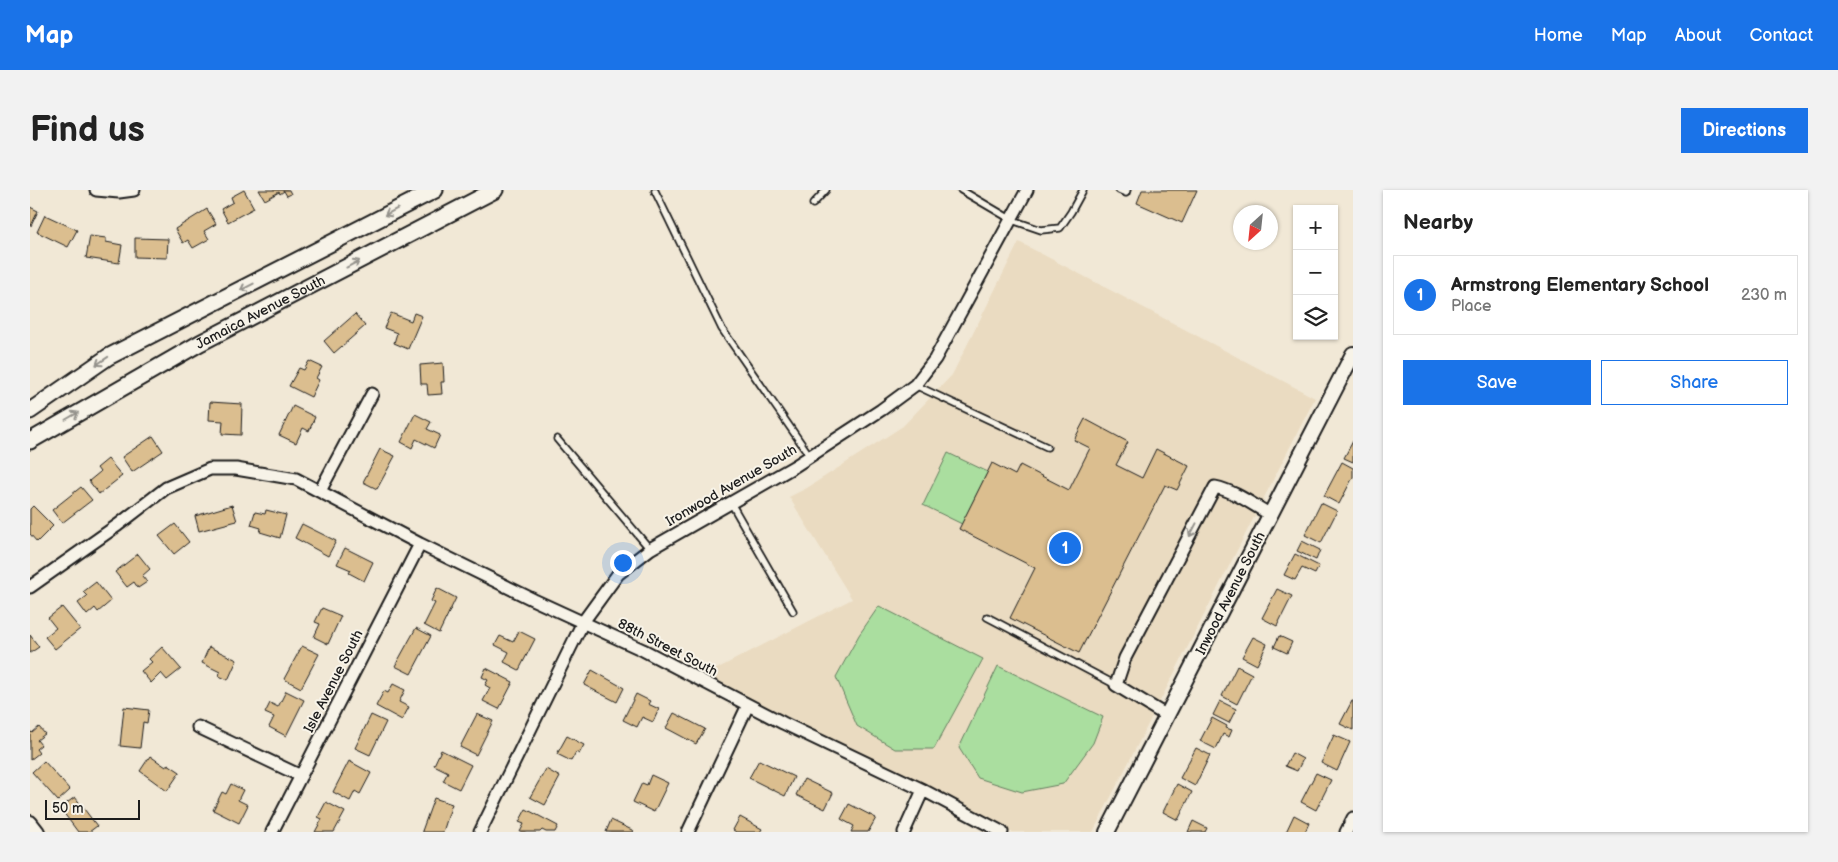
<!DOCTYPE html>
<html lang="en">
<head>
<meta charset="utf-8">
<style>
  :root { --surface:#fff; --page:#f2f2f2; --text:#222; --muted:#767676; --line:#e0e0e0; --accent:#1a73e8 }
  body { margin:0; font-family:"Balsamiq Sans",sans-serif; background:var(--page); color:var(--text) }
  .controls { position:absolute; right:15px; top:15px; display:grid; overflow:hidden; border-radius:0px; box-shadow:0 1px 4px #0004 }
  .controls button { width:45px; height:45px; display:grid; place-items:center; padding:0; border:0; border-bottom:1px solid var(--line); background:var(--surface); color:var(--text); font:25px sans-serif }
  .compass { position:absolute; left:1203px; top:15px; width:45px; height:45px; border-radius:50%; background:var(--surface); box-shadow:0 1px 4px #0004; rotate:207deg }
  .scale { position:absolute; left:15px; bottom:12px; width:95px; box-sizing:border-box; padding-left:5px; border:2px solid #1c1c1c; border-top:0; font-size:14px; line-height:18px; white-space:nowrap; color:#1c1c1c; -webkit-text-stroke:4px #f7f3e8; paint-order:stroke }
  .you { position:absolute; left:592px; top:372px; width:18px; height:18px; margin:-12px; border:4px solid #fff; border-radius:50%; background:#1a73e8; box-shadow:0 0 0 8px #1a73e833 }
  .badge { display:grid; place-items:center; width:32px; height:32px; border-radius:50%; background:var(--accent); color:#fff; font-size:16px; font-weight:700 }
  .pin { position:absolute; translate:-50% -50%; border:2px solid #fff; box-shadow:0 1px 5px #0006 }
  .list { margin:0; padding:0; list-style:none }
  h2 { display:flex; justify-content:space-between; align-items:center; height:65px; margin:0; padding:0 20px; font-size:21px }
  h2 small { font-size:16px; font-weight:400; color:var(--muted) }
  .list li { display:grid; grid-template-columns:32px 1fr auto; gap:15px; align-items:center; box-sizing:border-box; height:80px; margin:0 10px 10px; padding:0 10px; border:1px solid var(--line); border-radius:0px }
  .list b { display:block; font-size:19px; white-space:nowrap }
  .list p { margin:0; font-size:16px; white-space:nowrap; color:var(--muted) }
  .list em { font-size:16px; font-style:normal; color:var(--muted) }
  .actions { display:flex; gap:10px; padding:15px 20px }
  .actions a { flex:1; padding:11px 0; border:1px solid var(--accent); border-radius:0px; text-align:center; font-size:18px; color:var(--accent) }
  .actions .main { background:var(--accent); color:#fff }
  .icon { flex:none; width:28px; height:28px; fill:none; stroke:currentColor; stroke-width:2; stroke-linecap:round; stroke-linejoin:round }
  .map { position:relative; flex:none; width:1323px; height:642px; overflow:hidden; border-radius:0px }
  header { display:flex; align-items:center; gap:30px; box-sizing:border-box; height:70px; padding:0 25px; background:var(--accent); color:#fff }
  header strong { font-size:24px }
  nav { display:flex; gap:28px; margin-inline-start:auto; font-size:18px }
  .intro { display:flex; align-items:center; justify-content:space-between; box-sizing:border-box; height:120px; padding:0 30px }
  h1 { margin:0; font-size:35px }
  .button { padding:12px 22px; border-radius:0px; background:var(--accent); color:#fff; font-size:18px; font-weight:700 }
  main { display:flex; gap:30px; padding:0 30px }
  aside { flex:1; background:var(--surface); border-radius:0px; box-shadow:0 1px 4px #0004 }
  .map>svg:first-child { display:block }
  .built { fill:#eadbc1 }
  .green { fill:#aade9f; stroke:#637d5e }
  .building { fill:#dbbe8f; stroke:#1c1c1c }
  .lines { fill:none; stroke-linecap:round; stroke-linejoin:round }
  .service-casing { stroke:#1c1c1c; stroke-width:9 }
  .minor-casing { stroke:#1c1c1c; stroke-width:15 }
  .tertiary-casing { stroke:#1c1c1c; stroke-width:18 }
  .secondary-casing { stroke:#1c1c1c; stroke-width:19 }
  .service { stroke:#f7f3e8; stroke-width:5.5 }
  .minor { stroke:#f7f3e8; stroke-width:11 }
  .tertiary { stroke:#f7f3e8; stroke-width:14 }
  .secondary { stroke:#f7f3e8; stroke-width:15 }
  .oneway { stroke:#94928c }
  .labels { text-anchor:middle; stroke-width:4; stroke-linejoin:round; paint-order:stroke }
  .street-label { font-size:14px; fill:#1c1c1c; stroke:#f7f3e8 }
</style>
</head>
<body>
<header>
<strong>Map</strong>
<nav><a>Home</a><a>Map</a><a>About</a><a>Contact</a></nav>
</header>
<div class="intro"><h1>Find us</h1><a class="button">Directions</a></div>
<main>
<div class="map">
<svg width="1323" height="642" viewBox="0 0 1323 642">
  <rect width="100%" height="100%" fill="#f1e8d6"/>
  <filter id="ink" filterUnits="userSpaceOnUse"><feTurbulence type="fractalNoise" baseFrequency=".02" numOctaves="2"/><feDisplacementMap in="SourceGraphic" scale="10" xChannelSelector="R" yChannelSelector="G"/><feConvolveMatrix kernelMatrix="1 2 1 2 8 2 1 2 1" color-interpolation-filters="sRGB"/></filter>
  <g filter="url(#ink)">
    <path class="built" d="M 989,52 L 1285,208 L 1063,642 L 969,642 L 667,489 L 822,409 L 759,307 L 777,298 L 873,236 L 922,185 Z"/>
    <path class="green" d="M 918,263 L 958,282 L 932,334 L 893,315 Z
      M 849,416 L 953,469 L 904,559 L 865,559 L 827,536 L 806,487 L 829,445 Z
      M 968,476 L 1073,527 L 1063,553 L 1033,594 L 992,602 L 948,588 L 929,558 Z"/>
    <path class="building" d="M 214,0 L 224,18 L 198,32 L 191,19 L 203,12 L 201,7 Z
      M 229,0 L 259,0 L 261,4 L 257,6 L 254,1 L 250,4 L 249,2 L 235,10 Z
      M 1112,0 L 1167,0 L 1152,33 L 1107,13 Z
      M 0,17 L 8,21 L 1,36 L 0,36 Z
      M 177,19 L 186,34 L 174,41 L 179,49 L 163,58 L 158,50 L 153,53 L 145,39 Z
      M 15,25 L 47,40 L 38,57 L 7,42 Z
      M 60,46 L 76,48 L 76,52 L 92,55 L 89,73 L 56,68 Z
      M 105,48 L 138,49 L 137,68 L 105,67 Z
      M 361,123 L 381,131 L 384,123 L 392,126 L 378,159 L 364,153 L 367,143 L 354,138 Z
      M 325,124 L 335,136 L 304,163 L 294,151 Z
      M 279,171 L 292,177 L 286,188 L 289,190 L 281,207 L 259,196 L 269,178 L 274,180 Z
      M 413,173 L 414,192 L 411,192 L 412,204 L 398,205 L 397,194 L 391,194 L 390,175 Z
      M 180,212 L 212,214 L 211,245 L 192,244 L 193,231 L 179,230 Z
      M 263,216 L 285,227 L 279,241 L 273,238 L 266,253 L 249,245 Z
      M 385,224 L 401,232 L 397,239 L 410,245 L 404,258 L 386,249 L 382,258 L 371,252 Z
      M 1055,229 L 1098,252 L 1086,275 L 1112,288 L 1126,259 L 1159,276 L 1147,300 L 1135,295 L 1049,463 L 980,428 L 1005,378 L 929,339 L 962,273 L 985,285 L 990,275 L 1039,300 L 1060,258 L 1044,250 Z
      M 123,246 L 133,261 L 102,282 L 92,267 Z
      M 1323,251 L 1323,272 L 1314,268 Z
      M 350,259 L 365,266 L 347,299 L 333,292 Z
      M 78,269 L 92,286 L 69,304 L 59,291 L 70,282 L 67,278 Z
      M 1312,272 L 1323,278 L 1323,287 L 1309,314 L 1294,306 Z
      M 51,297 L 62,310 L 32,333 L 22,320 Z
      M 1291,313 L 1307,321 L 1291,353 L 1275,345 Z
      M 202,315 L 207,331 L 169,341 L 165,326 Z
      M 3,316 L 23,336 L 7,352 L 0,344 L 0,319 Z
      M 236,320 L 256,325 L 250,348 L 230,342 L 231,338 L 221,335 L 225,322 L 235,324 Z
      M 145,334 L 159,352 L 144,364 L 129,346 Z
      M 272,334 L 306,351 L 298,366 L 265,348 Z
      M 1272,351 L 1290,360 L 1286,370 L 1267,361 Z
      M 315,358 L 343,372 L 334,391 L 319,383 L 321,380 L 307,374 Z
      M 108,364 L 120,379 L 112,386 L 117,392 L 108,398 L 104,392 L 97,397 L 85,382 Z
      M 1265,364 L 1289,376 L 1285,384 L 1272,378 L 1265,390 L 1254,385 Z
      M 66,392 L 81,411 L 68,422 L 65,418 L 57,425 L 48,413 L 57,406 L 53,402 Z
      M 407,398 L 426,408 L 409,443 L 394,435 L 405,413 L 401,411 Z
      M 1247,399 L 1262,406 L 1247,436 L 1232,428 Z
      M 32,417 L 50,439 L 25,459 L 15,447 L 26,438 L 18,428 Z
      M 292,418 L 311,426 L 298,454 L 284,447 L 290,434 L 285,432 Z
      M 386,438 L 401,446 L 381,484 L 365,476 Z
      M 489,441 L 505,449 L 489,480 L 474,472 L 479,462 L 465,455 L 470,446 L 483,452 Z
      M 0,445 L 9,457 L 0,463 Z
      M 1249,446 L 1262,452 L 1257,463 L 1244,457 Z
      M 1223,447 L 1237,454 L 1227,475 L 1212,467 Z
      M 272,456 L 289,464 L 271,498 L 254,489 Z
      M 132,457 L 151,479 L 137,490 L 131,483 L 121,493 L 111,481 L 122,472 L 119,469 Z
      M 179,457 L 207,470 L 198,490 L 189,486 L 190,482 L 172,473 Z
      M 1207,476 L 1222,484 L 1207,514 L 1192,506 Z
      M 456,478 L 483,492 L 469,519 L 453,511 L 460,498 L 455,495 L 458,490 L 452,487 Z
      M 562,480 L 594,498 L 587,512 L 554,495 Z
      M 363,494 L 375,500 L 369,512 L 379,517 L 372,530 L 346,516 L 354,501 L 358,503 Z
      M 256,501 L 274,510 L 256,546 L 239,537 L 244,527 L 235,523 L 240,513 L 248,517 Z
      M 606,504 L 620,511 L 618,514 L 629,519 L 623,532 L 612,527 L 607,537 L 593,530 Z
      M 1190,511 L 1206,519 L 1199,533 L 1183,525 Z
      M 1322,511 L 1323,511 L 1323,540 L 1310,534 Z
      M 94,517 L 119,520 L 117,533 L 113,532 L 110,558 L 90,556 Z
      M 644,523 L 675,539 L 666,554 L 636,538 Z
      M 447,524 L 463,531 L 446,565 L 430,557 Z
      M 341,525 L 356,532 L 340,565 L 325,558 Z
      M 1182,528 L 1197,536 L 1196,538 L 1202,540 L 1199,547 L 1193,544 L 1186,559 L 1170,551 Z
      M 9,537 L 15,544 L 7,550 L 11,555 L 6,559 L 9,563 L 0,570 L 0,541 L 2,543 Z
      M 1304,545 L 1320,552 L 1307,581 L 1291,573 Z
      M 537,546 L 554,555 L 549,564 L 546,562 L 541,571 L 527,564 Z
      M 1166,558 L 1180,565 L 1165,596 L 1150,588 Z
      M 411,560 L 441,575 L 429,599 L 413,591 L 418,582 L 404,575 Z
      M 1262,563 L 1273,569 L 1267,581 L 1255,576 Z
      M 120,566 L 136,577 L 138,574 L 150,582 L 137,601 L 110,581 Z
      M 729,570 L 764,587 L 755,606 L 719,588 Z
      M 14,571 L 40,600 L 28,611 L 2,582 Z
      M 319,571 L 341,583 L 330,604 L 325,601 L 320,611 L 303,602 Z
      M 516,579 L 530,587 L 515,615 L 500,607 Z
      M 1286,583 L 1301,590 L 1286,620 L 1271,612 Z
      M 621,585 L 638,593 L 624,622 L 603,612 L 612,593 L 617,595 Z
      M 774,589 L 803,603 L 795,619 L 766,605 Z
      M 201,594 L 213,600 L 208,610 L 218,615 L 209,633 L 183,620 L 192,602 L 196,604 Z
      M 1147,594 L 1162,602 L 1148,630 L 1133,622 Z
      M 45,607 L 67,636 L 59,642 L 48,642 L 30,618 Z
      M 404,608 L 422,614 L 413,642 L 394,642 L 392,641 Z
      M 296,612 L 315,622 L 304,642 L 285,642 L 292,629 L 288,627 Z
      M 819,614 L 846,628 L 838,642 L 821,642 L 824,636 L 811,629 Z
      M 496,619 L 528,636 L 525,642 L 516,642 L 512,640 L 510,642 L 490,642 L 494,634 L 489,632 Z
      M 1264,625 L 1279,633 L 1275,642 L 1256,642 Z
      M 710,627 L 732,639 L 730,642 L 706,642 L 703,640 Z
      M 581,630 L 604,641 L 603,642 L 576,642 Z
      M 1163,631 L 1177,638 L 1175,642 L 1158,642 Z"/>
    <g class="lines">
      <g class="service-casing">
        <path id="service" d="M 931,0 L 982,30 L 1011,40 L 1030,38 L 1041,22 L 1053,0
          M 1089,0 L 1096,3 L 1097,0
          M 625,1 L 692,139 L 780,266
          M 783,14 L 796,0
          M 885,195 L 1017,257
          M 527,249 L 620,359
          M 701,313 L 763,421
          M 957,427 L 1086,495"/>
      </g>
      <g class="minor-casing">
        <path id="minor" d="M 66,0 L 89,2 L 104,0
          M 290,301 L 342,204
          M 0,397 L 88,335 L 136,298 L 180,279 L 206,279 L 266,289 L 390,354 L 504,410 L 613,460 L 753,533 L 893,600 L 972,642
          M 1137,526 L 1086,495 L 1095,468 L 1185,297 C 1205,301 1223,315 1241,325
          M 168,537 L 271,586
          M 242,642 L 390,354
          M 450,642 L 553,432 L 588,384 L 620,359 L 765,276 L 851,220 L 885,195 L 905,169 L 997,0
          M 658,642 L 718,515
          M 874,642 L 893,600
          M 1316,642 L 1323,628"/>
      </g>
      <g class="tertiary-casing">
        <path id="tertiary" d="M 0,633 L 7,642
          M 1077,642 L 1323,164"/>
      </g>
      <g class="secondary-casing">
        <g id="secondary">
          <path d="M 0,221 L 78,167 L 405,0"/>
          <path id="s1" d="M 0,251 L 170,153 L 465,0"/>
        </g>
      </g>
      <use href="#service" class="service"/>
      <use href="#minor" class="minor"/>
      <use href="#tertiary" class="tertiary"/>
      <use href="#secondary" class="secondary"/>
    </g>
    <defs><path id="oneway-shaft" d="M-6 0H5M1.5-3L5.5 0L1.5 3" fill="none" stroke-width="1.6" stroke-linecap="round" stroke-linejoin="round" transform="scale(1.25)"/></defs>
    <g class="oneway">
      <use href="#oneway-shaft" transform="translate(361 22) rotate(152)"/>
      <use href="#oneway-shaft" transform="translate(323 74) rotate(-28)"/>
      <use href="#oneway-shaft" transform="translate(217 97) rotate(153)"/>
      <use href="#oneway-shaft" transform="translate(72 171) rotate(146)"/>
      <use href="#oneway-shaft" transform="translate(42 226) rotate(-30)"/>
      <use href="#oneway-shaft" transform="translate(1163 340) rotate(118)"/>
    </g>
  </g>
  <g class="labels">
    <g class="street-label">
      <text dy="5" stroke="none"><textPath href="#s1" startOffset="264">Jamaica Avenue South</textPath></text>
      <text transform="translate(701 295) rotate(-30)" y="5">Ironwood Avenue South</text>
      <text transform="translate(1200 403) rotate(-63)" y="5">Inwood Avenue South</text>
      <text transform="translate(638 457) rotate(27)" y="5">88th Street South</text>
      <text transform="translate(303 491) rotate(-63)" y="5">Isle Avenue South</text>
    </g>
  </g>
</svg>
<div class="controls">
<button>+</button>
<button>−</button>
<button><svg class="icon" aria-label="layers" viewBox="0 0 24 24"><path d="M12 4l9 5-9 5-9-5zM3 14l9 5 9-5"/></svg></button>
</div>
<svg class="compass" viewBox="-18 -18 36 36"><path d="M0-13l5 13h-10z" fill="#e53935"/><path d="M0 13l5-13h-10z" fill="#767676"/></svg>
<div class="scale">50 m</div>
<div class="you"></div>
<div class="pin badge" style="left:1035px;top:358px">1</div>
</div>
<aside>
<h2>Nearby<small></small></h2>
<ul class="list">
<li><span class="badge">1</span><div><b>Armstrong Elementary School</b><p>Place</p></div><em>230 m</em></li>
</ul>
<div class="actions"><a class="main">Save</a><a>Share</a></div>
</aside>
</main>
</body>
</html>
